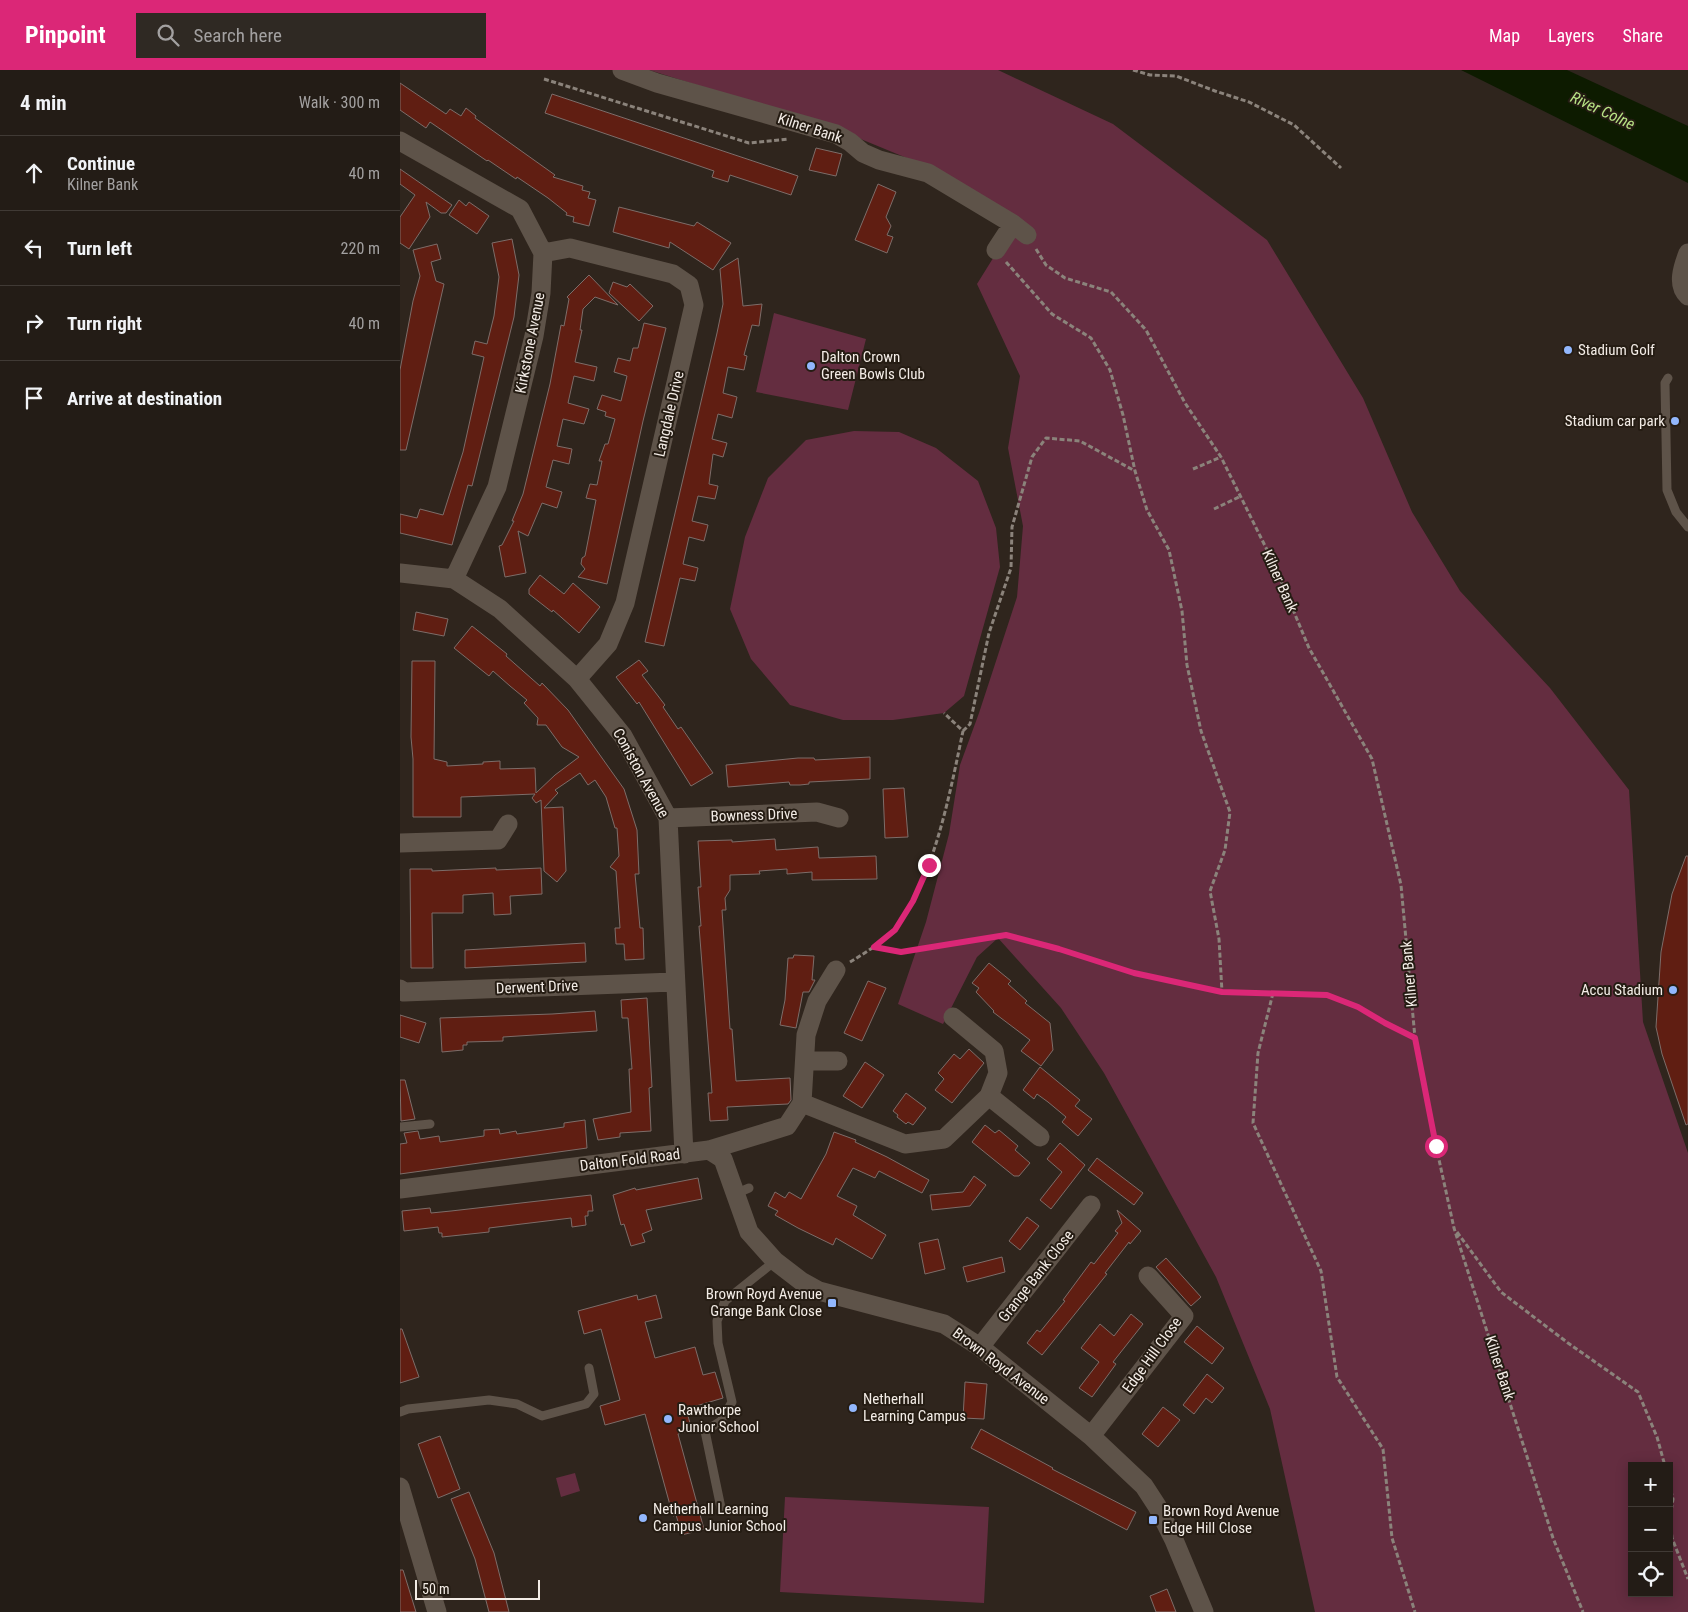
<!DOCTYPE html>
<html lang="en">
<head>
<meta charset="utf-8">
<style>
  :root { --surface:#231c16; --page:#2f2923; --text:#f1f3f6; --muted:#a3a1a1; --line:#403a35; --accent:#db2777 }
  body { margin:0; font-family:"Roboto Condensed",sans-serif; background:var(--page); color:var(--text) }
  .controls { position:absolute; right:15px; bottom:15px; display:grid; overflow:hidden; border-radius:0px; box-shadow:0 2px 12px #0003 }
  .controls button { width:45px; height:45px; display:grid; place-items:center; padding:0; border:0; border-bottom:1px solid var(--line); background:var(--surface); color:var(--text); font:25px sans-serif }
  .scale { position:absolute; left:15px; bottom:12px; width:125px; box-sizing:border-box; padding-left:5px; border:2px solid #f3ece6; border-top:0; font-size:14px; line-height:18px; white-space:nowrap; color:#f3ece6; -webkit-text-stroke:4px #251c13; paint-order:stroke }
  .stop { position:absolute; width:15px; height:15px; margin:-11px; border:4px solid #db2777; border-radius:50%; background:#fff }
  .stop.end { background:#db2777; border-color:#fff; box-shadow:0 1px 5px #0008 }
  .list { margin:0; padding:0; list-style:none }
  h2 { display:flex; justify-content:space-between; align-items:center; height:65px; margin:0; padding:0 20px; font-size:21px }
  h2 small { font-size:16px; font-weight:400; color:var(--muted) }
  .list li { display:grid; grid-template-columns:32px 1fr auto; gap:15px; align-items:center; box-sizing:border-box; height:75px; padding:0 20px; border-top:1px solid var(--line) }
  .list b { display:block; font-size:19px; white-space:nowrap }
  .list p { margin:0; font-size:16px; white-space:nowrap; color:var(--muted) }
  .list em { font-size:16px; font-style:normal; color:var(--muted) }
  .icon { flex:none; width:28px; height:28px; fill:none; stroke:currentColor; stroke-width:2; stroke-linecap:round; stroke-linejoin:round }
  .map { position:relative; flex:none; width:1288px; height:1542px; overflow:hidden }
  header { display:flex; align-items:center; gap:30px; box-sizing:border-box; height:70px; padding:0 25px; background:var(--accent); color:#fff }
  header strong { font-size:24px }
  nav { display:flex; gap:28px; margin-inline-start:auto; font-size:18px }
  .search { width:350px; height:45px; background:var(--page); display:flex; align-items:center; gap:12px; box-sizing:border-box; padding:0 18px; border-radius:0px; color:var(--muted); font-size:19px }
  main { display:flex }
  aside { flex:1; background:var(--surface) }
  .map>svg:first-child { display:block }
  .green { fill:#642d40; fill-rule:evenodd }
  .water { fill:#0d1b00 }
  .building { fill:#601e12; stroke:#7d6d69 }
  .lines { fill:none; stroke-linecap:round; stroke-linejoin:round }
  .path { stroke:#8b837b; stroke-width:3; stroke-dasharray:5 2.5; stroke-linecap:butt }
  .lane { stroke:#5e5349; stroke-width:9 }
  .street { stroke:#5e5349; stroke-width:19 }
  .route { stroke:#db2777; stroke-width:6 }
  .poi-dot { fill:#92b7fd; stroke:#251c13; stroke-width:2 }
  .labels { text-anchor:middle; stroke-width:4; stroke-linejoin:round; paint-order:stroke }
  .street-label { font-size:15px; fill:#f3ece6; stroke:#251c13 }
  .poi-label { font-size:15px; fill:#f3ece6; stroke:#251c13; text-anchor:start }
  .water-label { font-size:16px; font-style:italic; fill:#b8e385; stroke:#251c13 }
</style>
</head>
<body>
<header>
<strong>Pinpoint</strong>
<div class="search"><svg class="icon" aria-label="search" viewBox="0 0 24 24"><circle cx="10" cy="10" r="6"/><path d="M15 15l6 6"/></svg>Search here</div>
<nav><a>Map</a><a>Layers</a><a>Share</a></nav>
</header>
<main>
<aside>
<h2>4 min<small>Walk · 300 m</small></h2>
<ul class="list">
<li><svg class="icon" aria-label="ahead" viewBox="0 0 24 24"><path d="M12 20V5M6 11l6-6 6 6"/></svg><div><b>Continue</b><p>Kilner Bank</p></div><em>40 m</em></li>
<li><svg class="icon" aria-label="left" viewBox="0 0 24 24"><path d="M17 20v-9H6M10 6l-5 5 5 5"/></svg><div><b>Turn left</b></div><em>220 m</em></li>
<li><svg class="icon" aria-label="right" viewBox="0 0 24 24"><path d="M7 20v-9h11M14 6l5 5-5 5"/></svg><div><b>Turn right</b></div><em>40 m</em></li>
<li><svg class="icon" aria-label="arrive" viewBox="0 0 24 24"><path d="M6 21V4h12l-3 4 3 4H6"/></svg><div><b>Arrive at destination</b></div></li>
</ul>
</aside>
<div class="map">
<svg width="1288" height="1542" viewBox="0 0 1288 1542">
  <rect width="100%" height="100%" fill="#2f251d"/>
  <path class="green" d="M 249,0 L 598,0 L 713,54 L 867,170 L 963,328 L 1012,442 L 1060,521 L 1150,618 L 1229,720 L 1243,952 L 1288,1083 L 1288,1542 L 915,1542 L 870,1339 L 816,1207 L 704,1003 L 661,938 L 598,868 L 577,887 L 543,954 L 498,934 L 526,852 L 549,764 L 560,695 L 579,643 L 617,527 L 623,456 L 608,378 L 620,306 L 577,214 L 618,148 L 531,98 L 434,58 ZM 1232,1396 L 1269,1396 L 1269,1523 L 1232,1523 Z
    M 374,243 L 466,269 L 448,340 L 356,322 Z
    M 454,361 L 499,362 L 536,378 L 578,411 L 596,458 L 600,497 L 564,626 L 544,643 L 493,650 L 443,650 L 390,635 L 351,589 L 330,539 L 345,467 L 368,408 L 406,370 Z
    M 175,1403 L 180,1421 L 161,1427 L 156,1408 Z
    M 385,1427 L 589,1437 L 584,1533 L 380,1522 Z"/>
  <path class="water" d="M 1061,0 L 1167,0 L 1288,56 L 1288,113 Z"/>
  <path class="building" d="M 0,13 L 46,44 L 50,39 L 61,46 L 66,38 L 76,46 L 75,48 L 155,105 L 153,107 L 183,116 L 182,120 L 190,122 L 188,128 L 196,130 L 189,156 L 173,152 L 174,147 L 166,145 L 167,143 L 148,128 L 117,107 L 116,109 L 88,90 L 87,91 L 30,52 L 26,58 L 0,40 Z
    M 152,24 L 398,106 L 391,125 L 330,105 L 328,112 L 312,107 L 314,101 L 145,43 Z
    M 416,78 L 442,84 L 436,106 L 409,100 Z
    M 0,99 L 52,135 L 46,143 L 41,143 L 26,132 L 30,147 L 9,179 L 0,173 L 0,147 L 15,125 L 0,114 Z
    M 478,114 L 496,122 L 486,147 L 491,156 L 487,165 L 493,167 L 487,183 L 455,170 Z
    M 59,130 L 66,136 L 69,132 L 89,146 L 77,164 L 49,145 Z
    M 219,137 L 294,156 L 297,152 L 331,173 L 313,200 L 270,172 L 269,178 L 213,162 Z
    M 112,169 L 119,205 L 114,247 L 72,416 L 68,415 L 52,475 L 0,463 L 0,444 L 17,448 L 20,439 L 43,445 L 63,382 L 84,287 L 72,284 L 75,271 L 87,274 L 94,246 L 99,207 L 92,173 Z
    M 37,174 L 41,189 L 31,192 L 36,211 L 44,214 L 6,380 L 0,380 L 0,300 L 13,231 L 20,206 L 13,180 Z
    M 338,188 L 343,236 L 362,234 L 359,256 L 352,255 L 344,285 L 347,286 L 344,300 L 328,297 L 323,323 L 337,327 L 332,348 L 318,344 L 312,369 L 327,373 L 323,387 L 313,384 L 309,414 L 318,416 L 315,429 L 298,426 L 292,451 L 308,455 L 304,471 L 289,467 L 283,494 L 298,498 L 295,511 L 280,508 L 264,576 L 245,572 L 317,263 L 323,234 L 320,199 Z
    M 189,205 L 218,235 L 195,227 L 183,239 L 180,260 L 182,260 L 175,292 L 197,297 L 194,311 L 174,306 L 168,333 L 189,339 L 184,354 L 163,349 L 157,376 L 172,379 L 169,394 L 153,390 L 146,417 L 162,422 L 157,438 L 142,433 L 128,466 L 118,461 L 126,503 L 105,507 L 99,476 L 102,475 L 114,451 L 112,451 L 123,424 L 150,314 L 161,255 L 164,256 L 169,229 L 167,227 Z
    M 213,212 L 227,217 L 230,214 L 253,236 L 239,251 L 209,223 Z
    M 244,253 L 266,258 L 243,351 L 207,514 L 178,507 L 185,499 L 181,494 L 182,488 L 185,486 L 196,430 L 186,428 L 190,414 L 197,415 L 202,391 L 199,391 L 205,374 L 208,374 L 215,349 L 205,346 L 206,342 L 197,339 L 202,325 L 221,331 L 227,306 L 214,302 L 218,288 L 230,291 L 233,278 L 238,278 Z
    M 140,505 L 164,524 L 173,513 L 200,537 L 179,563 L 153,540 L 152,542 L 129,524 L 129,519 Z
    M 16,542 L 48,549 L 44,566 L 13,560 Z
    M 72,556 L 107,584 L 106,586 L 140,616 L 142,613 L 168,640 L 224,719 L 237,760 L 239,804 L 235,804 L 240,858 L 243,858 L 244,889 L 225,890 L 224,874 L 216,874 L 215,858 L 220,858 L 216,801 L 210,797 L 219,786 L 217,758 L 215,758 L 206,727 L 195,710 L 188,715 L 180,703 L 155,720 L 158,723 L 144,738 L 163,737 L 166,801 L 157,812 L 144,801 L 141,730 L 136,733 L 132,728 L 135,724 L 61,727 L 61,747 L 13,747 L 13,689 L 11,667 L 12,591 L 35,591 L 34,689 L 47,692 L 47,696 L 83,694 L 83,692 L 100,691 L 100,699 L 135,698 L 136,723 L 155,705 L 179,687 L 162,677 L 146,655 L 137,655 L 138,648 L 124,633 L 127,630 L 110,616 L 93,601 L 89,606 L 54,578 Z
    M 239,590 L 248,601 L 242,605 L 265,635 L 263,637 L 278,659 L 281,657 L 313,703 L 291,716 L 239,632 L 237,634 L 216,607 Z
    M 470,687 L 470,709 L 409,712 L 409,714 L 400,715 L 390,715 L 389,712 L 328,717 L 326,695 L 398,688 L 414,688 L 415,690 Z
    M 504,718 L 508,767 L 485,768 L 483,719 Z
    M 375,769 L 376,780 L 418,777 L 419,788 L 476,786 L 477,809 L 412,810 L 412,802 L 387,804 L 387,799 L 359,801 L 360,804 L 330,805 L 330,820 L 325,828 L 326,840 L 322,840 L 330,959 L 332,959 L 336,1011 L 390,1008 L 391,1030 L 388,1034 L 327,1037 L 328,1050 L 310,1051 L 308,1023 L 312,1023 L 299,856 L 301,856 L 298,817 L 301,817 L 298,771 L 332,770 L 332,772 Z
    M 1286,786 L 1288,786 L 1288,1054 L 1286,1055 L 1262,984 L 1256,957 L 1261,882 L 1272,824 Z
    M 96,798 L 96,800 L 141,798 L 142,824 L 110,826 L 111,844 L 94,845 L 93,823 L 63,825 L 63,843 L 32,843 L 33,898 L 11,898 L 10,799 L 32,799 L 32,801 Z
    M 185,873 L 186,892 L 65,898 L 65,880 Z
    M 394,885 L 414,886 L 412,910 L 415,910 L 409,922 L 403,922 L 396,958 L 380,955 L 385,930 L 388,888 L 393,888 Z
    M 589,893 L 611,911 L 608,914 L 627,931 L 625,933 L 650,953 L 653,980 L 641,996 L 621,981 L 630,970 L 593,942 L 594,941 L 576,922 L 579,918 L 572,913 Z
    M 468,911 L 486,918 L 462,971 L 444,963 Z
    M 247,928 L 252,1017 L 249,1018 L 251,1061 L 220,1063 L 220,1067 L 198,1070 L 193,1049 L 231,1042 L 229,999 L 232,999 L 228,948 L 222,948 L 221,930 Z
    M 195,941 L 197,961 L 103,967 L 103,971 L 67,972 L 67,975 L 63,975 L 63,980 L 42,982 L 40,948 L 152,944 Z
    M 0,945 L 26,953 L 19,973 L 0,967 Z
    M 569,979 L 584,993 L 552,1033 L 535,1020 L 544,1009 L 538,1003 L 554,984 L 560,989 Z
    M 465,992 L 484,1005 L 462,1038 L 443,1026 Z
    M 640,997 L 680,1030 L 675,1036 L 692,1049 L 678,1066 L 662,1052 L 666,1047 L 648,1032 L 637,1024 L 634,1029 L 623,1020 Z
    M 0,1010 L 5,1010 L 15,1049 L 1,1051 Z
    M 506,1023 L 526,1038 L 513,1055 L 508,1052 L 506,1054 L 497,1047 L 498,1045 L 493,1041 Z
    M 185,1050 L 187,1078 L 0,1104 L 0,1074 L 7,1073 L 4,1063 L 18,1061 L 20,1069 L 39,1066 L 40,1072 L 84,1066 L 84,1060 L 99,1059 L 100,1064 L 116,1061 L 117,1064 L 164,1057 L 164,1053 Z
    M 585,1055 L 595,1063 L 599,1060 L 618,1076 L 615,1080 L 630,1093 L 619,1106 L 614,1106 L 572,1072 Z
    M 434,1062 L 456,1070 L 455,1072 L 487,1087 L 529,1110 L 522,1123 L 479,1101 L 475,1108 L 453,1098 L 437,1126 L 457,1136 L 453,1145 L 486,1165 L 472,1189 L 436,1168 L 433,1175 L 398,1158 L 375,1145 L 378,1141 L 368,1136 L 375,1122 L 385,1128 L 389,1122 L 401,1129 L 426,1084 Z
    M 660,1073 L 685,1095 L 651,1139 L 640,1130 L 662,1102 L 647,1089 Z
    M 697,1088 L 743,1123 L 734,1135 L 688,1100 Z
    M 574,1106 L 586,1115 L 570,1136 L 532,1140 L 530,1125 L 563,1122 Z
    M 298,1108 L 302,1129 L 246,1140 L 252,1160 L 242,1164 L 245,1172 L 231,1176 L 224,1154 L 221,1155 L 213,1125 L 235,1118 L 236,1120 Z
    M 191,1125 L 193,1141 L 188,1141 L 188,1146 L 185,1146 L 186,1155 L 172,1157 L 171,1148 L 89,1158 L 89,1162 L 42,1167 L 42,1163 L 39,1163 L 38,1157 L 4,1161 L 2,1141 L 30,1138 L 31,1143 L 51,1141 Z
    M 717,1140 L 741,1161 L 730,1174 L 729,1172 L 705,1203 L 707,1204 L 642,1285 L 627,1273 L 637,1260 L 640,1262 L 665,1231 L 663,1230 L 691,1192 L 694,1194 L 718,1163 L 715,1161 L 722,1153 Z
    M 627,1147 L 639,1156 L 620,1180 L 609,1171 Z
    M 538,1169 L 545,1199 L 525,1204 L 519,1173 Z
    M 602,1187 L 605,1202 L 567,1212 L 563,1197 Z
    M 766,1188 L 801,1227 L 791,1236 L 756,1197 Z
    M 237,1225 L 238,1230 L 256,1225 L 262,1248 L 245,1252 L 255,1288 L 295,1277 L 303,1305 L 315,1302 L 323,1328 L 286,1339 L 292,1360 L 278,1364 L 304,1459 L 282,1465 L 276,1445 L 273,1446 L 245,1344 L 205,1355 L 200,1336 L 220,1330 L 201,1259 L 184,1264 L 178,1241 Z
    M 731,1244 L 743,1254 L 713,1292 L 716,1294 L 692,1327 L 679,1318 L 699,1292 L 681,1278 L 700,1254 L 714,1266 Z
    M 797,1256 L 824,1278 L 812,1294 L 784,1272 Z
    M 0,1259 L 2,1259 L 19,1307 L 0,1313 Z
    M 807,1304 L 824,1318 L 812,1333 L 806,1328 L 794,1344 L 783,1335 Z
    M 565,1312 L 587,1314 L 584,1349 L 563,1348 Z
    M 763,1337 L 780,1350 L 758,1377 L 742,1364 Z
    M 581,1359 L 653,1398 L 652,1399 L 736,1442 L 727,1460 L 571,1378 Z
    M 40,1366 L 60,1419 L 38,1428 L 18,1374 Z
    M 69,1422 L 94,1483 L 109,1542 L 89,1542 L 75,1489 L 51,1429 Z
    M 0,1500 L 3,1500 L 16,1542 L 0,1542 Z
    M 767,1519 L 776,1542 L 756,1542 L 750,1526 Z"/>
  <g class="lines">
    <path class="path" d="M 733,0 L 750,5 L 776,6 L 815,21 L 849,32 L 894,55 L 941,98
      M 144,9 L 349,73 L 388,69
      M 636,179 L 646,195 L 665,208 L 711,222 L 746,260 L 785,333 L 821,387 L 874,494 L 909,578 L 972,689 L 1001,815 L 1015,968 L 1036,1076 L 1054,1158 L 1153,1468 L 1183,1542
      M 606,192 L 652,244 L 691,268 L 710,300 L 723,345 L 735,401 L 747,440 L 769,480 L 782,541 L 787,595 L 801,661 L 830,742 L 825,780 L 810,821 L 819,869 L 822,922
      M 793,399 L 821,387
      M 814,439 L 841,426
      M 563,661 L 570,654 L 589,563 L 611,498 L 612,457 L 632,387 L 646,368 L 680,371 L 735,401
      M 474,877 L 501,882 L 606,865 L 659,879 L 734,903 L 822,922 L 927,925 L 958,937 L 985,953 L 1015,968
      M 450,892 C 465,883 481,873 493,861 C 499,856 502,848 506,842 C 537,793 551,718 563,661 L 544,643
      M 873,923 L 858,983 L 853,1053 L 921,1201 L 937,1307 L 983,1379 L 992,1468 L 1015,1542
      M 1057,1162 L 1101,1222 L 1168,1273 L 1238,1322 L 1257,1367 L 1265,1396
      M 1269,1413 L 1273,1429 L 1270,1448 L 1272,1468 L 1288,1509"/>
    <path class="lane" d="M 1268,308 L 1265,313 L 1267,420 L 1276,442 L 1288,457
      M 0,1057 L 30,1054
      M 335,1124 L 349,1118
      M 0,1342 L 8,1339 L 89,1330 L 117,1334 L 142,1346 L 186,1334 L 194,1324 L 189,1298
      M 321,1438 L 305,1361 L 321,1351 L 332,1332 L 318,1273 L 317,1251 L 325,1231 L 375,1191"/>
    <path class="street" d="M 222,0 L 257,13 L 436,64 L 450,72 L 463,83 L 479,90 L 528,103 L 613,154 L 627,165
      M 0,71 L 120,139 L 143,183 L 141,223 L 134,266 L 97,417 L 54,509
      M 596,180 L 613,154
      M 143,183 L 170,178 L 273,204 L 289,215 L 294,235 L 225,533 L 208,574 L 177,609
      M 1288,183 C 1283,196 1276,215 1288,226
      M 0,503 L 54,509 L 100,539 L 177,609 L 223,666 L 268,748 L 284,1084
      M 268,748 L 417,742 L 439,748
      M 0,773 L 98,770 L 108,754
      M 0,919 L 4,922 L 274,912
      M 405,991 L 438,991
      M 589,1026 L 640,1067
      M 402,1033 L 505,1074 L 544,1069 L 589,1026 L 598,1003 L 594,981 L 553,947
      M 309,1080 L 323,1089 L 349,1162 L 375,1191 L 401,1211 L 419,1221 L 544,1254 L 580,1277 L 691,1366 L 744,1416 L 757,1436 L 774,1470 L 804,1542
      M 0,1119 L 309,1080 L 387,1056 L 402,1033 L 406,965 L 417,931 L 436,900
      M 580,1277 L 691,1135
      M 691,1366 L 784,1246 L 748,1206
      M 0,1417 L 37,1542"/>
  </g>
  <g class="lines">
    <path class="route" d="M 529,795 L 513,831 L 495,860 L 474,877 L 501,882 L 606,865 L 659,879 L 734,903 L 822,922 L 927,925 L 958,937 L 985,953 L 1015,968 L 1036,1076"/>
  </g>
  <g class="poi-dot">
    <circle cx="1168" cy="280" r="5"/>
    <circle cx="411" cy="296" r="5"/>
    <circle cx="1275" cy="351" r="5"/>
    <circle cx="1273" cy="920" r="5"/>
    <rect x="427" y="1228" width="10" height="10" rx="2.5"/>
    <circle cx="453" cy="1338" r="5"/>
    <circle cx="268" cy="1349" r="5"/>
    <circle cx="243" cy="1448" r="5"/>
    <rect x="748" y="1445" width="10" height="10" rx="2.5"/>
  </g>
  <g class="labels">
    <g class="street-label">
      <text transform="translate(410 58) rotate(18)" y="5">Kilner Bank</text>
      <text transform="translate(130 273) rotate(-79)" y="5">Kirkstone Avenue</text>
      <text transform="translate(269 344) rotate(-77)" y="5">Langdale Drive</text>
      <text transform="translate(880 511) rotate(66)" y="5">Kilner Bank</text>
      <text transform="translate(241 703) rotate(61)" y="5">Coniston Avenue</text>
      <text transform="translate(354 745) rotate(-2)" y="5">Bowness Drive</text>
      <text transform="translate(1009 904) rotate(-95)" y="5">Kilner Bank</text>
      <text transform="translate(137 917) rotate(-2)" y="5">Derwent Drive</text>
      <text transform="translate(230 1090) rotate(-7)" y="5">Dalton Fold Road</text>
      <text transform="translate(636 1206) rotate(-52)" y="5">Grange Bank Close</text>
      <text transform="translate(752 1285) rotate(-54)" y="5">Edge Hill Close</text>
      <text transform="translate(601 1296) rotate(37)" y="5">Brown Royd Avenue</text>
      <text transform="translate(1100 1298) rotate(72)" y="5">Kilner Bank</text>
    </g>
    <g class="poi-label">
      <text x="1178" y="285">Stadium Golf</text>
      <text x="421" y="292">Dalton Crown<tspan x="421" dy="17">Green Bowls Club</tspan></text>
      <text x="1265" y="356" text-anchor="end">Stadium car park</text>
      <text x="1263" y="925" text-anchor="end">Accu Stadium</text>
      <text x="422" y="1229" text-anchor="end">Brown Royd Avenue<tspan x="422" dy="17">Grange Bank Close</tspan></text>
      <text x="463" y="1334">Netherhall<tspan x="463" dy="17">Learning Campus</tspan></text>
      <text x="278" y="1345">Rawthorpe<tspan x="278" dy="17">Junior School</tspan></text>
      <text x="253" y="1444">Netherhall Learning<tspan x="253" dy="17">Campus Junior School</tspan></text>
      <text x="763" y="1446">Brown Royd Avenue<tspan x="763" dy="17">Edge Hill Close</tspan></text>
    </g>
    <g class="water-label">
      <text transform="translate(1203 40) rotate(25)" y="6">River Colne</text>
    </g>
  </g>
</svg>
<div class="controls">
<button>+</button>
<button>−</button>
<button><svg class="icon" aria-label="locate" viewBox="0 0 24 24"><circle cx="12" cy="12" r="6"/><path d="M12 2v4M12 18v4M2 12h4M18 12h4"/></svg></button>
</div>
<div class="scale">50 m</div>
<div class="stop" style="left:1036px;top:1076px"></div>
<div class="stop end" style="left:529px;top:795px"></div>
</div>
</main>
</body>
</html>
